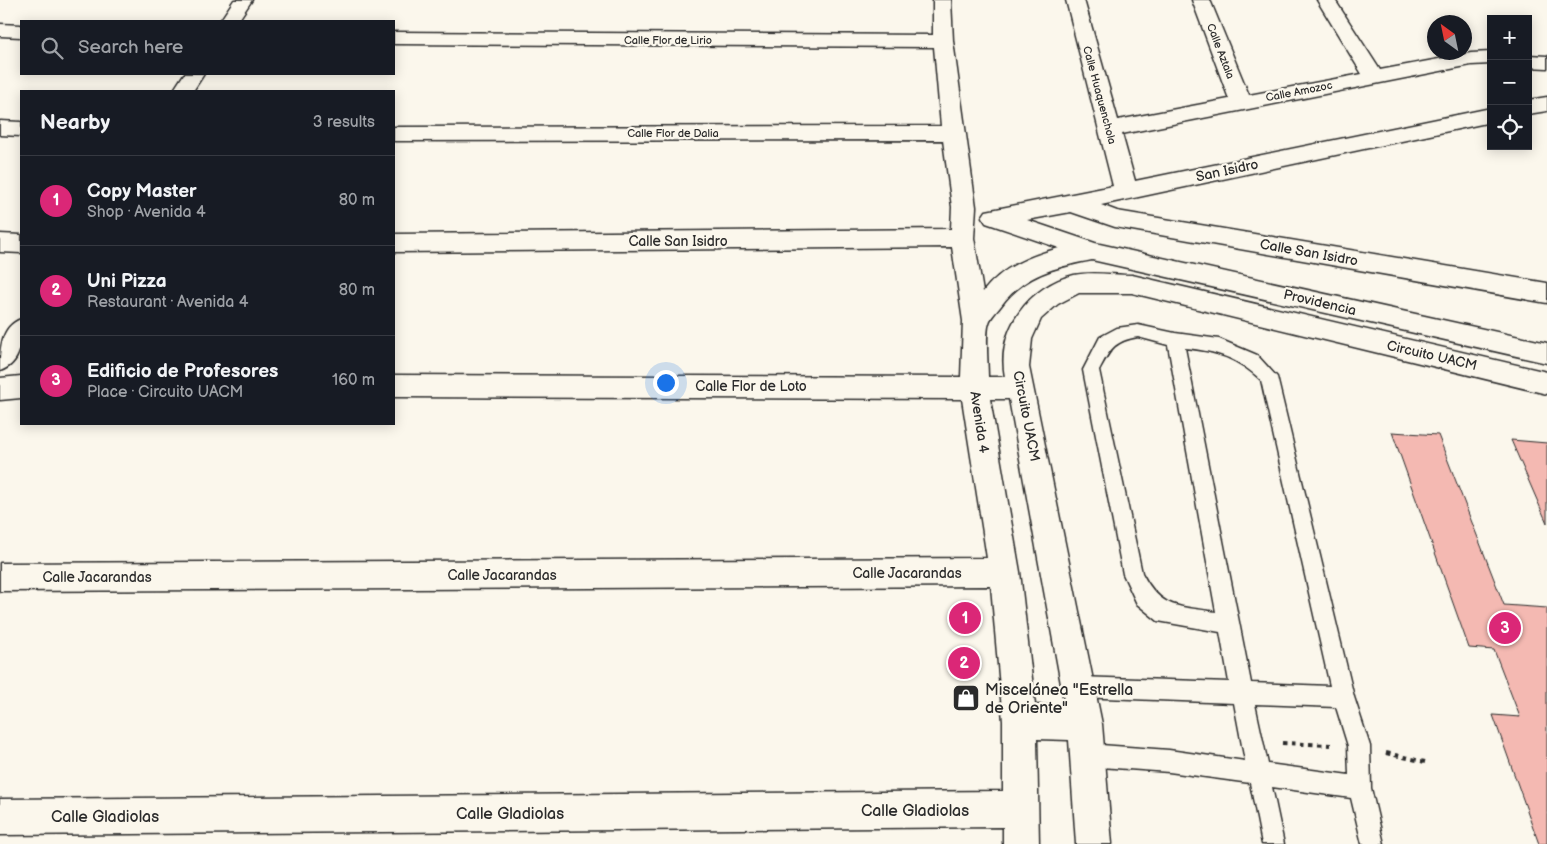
<!DOCTYPE html>
<html lang="en">
<head>
<meta charset="utf-8">
<style>
  :root { --surface:#171b24; --page:#20242c; --text:#f1f3f6; --muted:#9ea1a6; --line:#363941; --accent:#db2777 }
  body { margin:0; font-family:"Balsamiq Sans",sans-serif; background:var(--page); color:var(--text) }
  .controls { position:absolute; right:15px; top:15px; display:grid; overflow:hidden; border-radius:0px; box-shadow:0 2px 12px #0003 }
  .controls button { width:45px; height:45px; display:grid; place-items:center; padding:0; border:0; border-bottom:1px solid var(--line); background:var(--surface); color:var(--text); font:25px sans-serif }
  .compass { position:absolute; left:1427px; top:15px; width:45px; height:45px; border-radius:50%; background:var(--surface); box-shadow:0 2px 12px #0003; rotate:327deg }
  .you { position:absolute; left:665px; top:382px; width:18px; height:18px; margin:-12px; border:4px solid #fff; border-radius:50%; background:#1a73e8; box-shadow:0 0 0 8px #1a73e833 }
  .badge { display:grid; place-items:center; width:32px; height:32px; border-radius:50%; background:var(--accent); color:#fff; font-size:16px; font-weight:700 }
  .pin { position:absolute; translate:-50% -50%; border:2px solid #fff; box-shadow:0 1px 5px #0006 }
  .list { margin:0; padding:0; list-style:none }
  h2 { display:flex; justify-content:space-between; align-items:center; height:65px; margin:0; padding:0 20px; font-size:21px }
  h2 small { font-size:16px; font-weight:400; color:var(--muted) }
  .list li { display:grid; grid-template-columns:32px 1fr auto; gap:15px; align-items:center; box-sizing:border-box; height:90px; padding:0 20px; border-top:1px solid var(--line) }
  .list b { display:block; font-size:19px; white-space:nowrap }
  .list p { margin:0; font-size:16px; white-space:nowrap; color:var(--muted) }
  .list em { font-size:16px; font-style:normal; color:var(--muted) }
  .icon { flex:none; width:28px; height:28px; fill:none; stroke:currentColor; stroke-width:2; stroke-linecap:round; stroke-linejoin:round }
  .map { position:relative; flex:none; width:1547px; height:844px; overflow:hidden }
  .search { position:absolute; background:var(--surface); box-shadow:0 2px 12px #0003; left:20px; top:20px; width:375px; height:55px; display:flex; align-items:center; gap:12px; box-sizing:border-box; padding:0 18px; border-radius:0px; color:var(--muted); font-size:19px }
  .panel { position:absolute; background:var(--surface); box-shadow:0 2px 12px #0003; left:20px; top:90px; width:375px; height:335px; border-radius:0px }
  .map>svg:first-child { display:block }
  .building { fill:#f4b9b2; stroke:#2b2b2b }
  .lines { fill:none; stroke-linecap:round; stroke-linejoin:round }
  .service-casing { stroke:#2b2b2b; stroke-width:3 }
  .minor-casing { stroke:#2b2b2b; stroke-width:3 }
  .tertiary-casing { stroke:#2b2b2b; stroke-width:3 }
  .path { stroke:#2b2b2b; stroke-width:4; stroke-dasharray:4.5 4.5; stroke-linecap:butt }
  .service { fill:#fbf7ec; fill-rule:evenodd }
  .minor { fill:#fbf7ec; fill-rule:evenodd }
  .tertiary { fill:#fbf7ec; fill-rule:evenodd }
  .labels { text-anchor:middle; stroke-width:4.5; stroke-linejoin:round; paint-order:stroke }
  .far-street-label { font-size:11px; fill:#2b2b2b; stroke:#fbf7ec }
  .street-label { font-size:14px; fill:#2b2b2b; stroke:#fbf7ec }
  .near-poi-label { font-size:16px; fill:#2b2b2b; stroke:#fbf7ec; text-anchor:start }
  .near-street-label { font-size:16px; fill:#2b2b2b; stroke:#fbf7ec }
</style>
</head>
<body>
<div class="map">
<svg width="1547" height="844" viewBox="0 0 1547 844">
  <rect width="100%" height="100%" fill="#fbf7ec"/>
  <filter id="ink" filterUnits="userSpaceOnUse"><feTurbulence type="fractalNoise" baseFrequency=".02" numOctaves="2"/><feDisplacementMap in="SourceGraphic" scale="10" xChannelSelector="R" yChannelSelector="G"/><feConvolveMatrix kernelMatrix="1 2 1 2 8 2 1 2 1" color-interpolation-filters="sRGB"/></filter>
  <g filter="url(#ink)">
    <path class="building" d="M 1392,432 L 1438,435 L 1504,605 L 1547,608 L 1547,844 L 1539,844 L 1493,715 L 1520,717 L 1494,650 L 1469,648 Z
      M 1511,440 L 1547,443 L 1547,523 Z"/>
    <g class="lines">
      <g class="service-casing">
        <path id="service" d="M 1138,325 L 1175,333 L 1219,339 L 1257,355 L 1277,377 L 1354,697 L 1370,746 L 1371,788 L 1384,844 L 1362,844 L 1351,798 L 1272,787 L 1284,844 L 1262,844 L 1250,783 L 1169,772 L 1087,766 L 1079,763 L 1076,755 L 1079,747 L 1087,744 L 1169,750 L 1245,761 L 1234,703 L 1078,697 L 1071,694 L 1068,687 L 1071,680 L 1078,677 L 1229,682 L 1220,632 L 1158,621 L 1137,604 L 1123,574 L 1083,370 L 1100,337 L 1117,328 ZM 1138,337 L 1168,345 L 1216,612 C 1179,606 1161,610 1142,573 L 1099,370 C 1110,350 1113,341 1138,337 ZM 1185,348 C 1217,351 1238,358 1261,380 L 1330,686 L 1251,683 ZM 1255,704 L 1336,707 L 1348,746 L 1349,775 L 1268,764 Z"/>
      </g>
      <g class="minor-casing">
        <path id="minor" d="M 933,0 L 951,0 L 953,41 L 976,207 L 974,238 L 983,292 C 1002,267 1030,256 1059,248 L 986,223 L 982,217 L 986,211 L 1113,186 L 1066,0 L 1084,0 L 1118,120 L 1229,99 L 1192,0 L 1210,0 L 1249,95 L 1362,74 L 1317,0 L 1335,0 L 1380,70 L 1471,53 L 1491,52 L 1491,64 L 1471,65 L 1122,134 L 1135,181 L 1491,108 L 1491,122 L 1101,205 L 1117,211 L 1547,283 L 1547,303 L 1115,227 L 1071,212 L 1027,220 L 1095,243 L 1547,343 L 1547,363 L 1092,260 C 1055,267 1023,275 1000,307 C 996,312 990,318 989,323 C 985,333 988,365 988,377 L 1005,377 C 996,330 1029,286 1074,275 C 1091,271 1114,275 1132,275 L 1547,372 L 1547,394 L 1132,293 L 1079,293 L 1058,304 L 1041,319 L 1032,339 L 1029,367 L 1102,724 L 1112,844 L 1076,844 L 1069,740 L 1037,739 L 1039,844 L 1003,844 L 1003,827 L 0,835 L 0,799 L 1003,791 L 1003,721 L 991,586 L 0,591 L 0,563 L 987,558 L 962,399 L 394,397 L 394,375 L 961,377 L 963,321 L 952,247 L 394,252 L 394,234 L 951,229 L 952,207 L 943,140 L 394,141 L 394,127 L 941,126 L 934,47 L 394,44 L 394,32 L 933,35 ZM 990,399 L 1009,399 L 1065,706 L 1035,705 L 1020,572 Z
          M 0,24 L 21,25 L 21,37 L 0,36 Z
          M 1528,55 L 1547,56 L 1547,68 L 1528,67 Z
          M 1547,97 L 1547,111 L 1528,114 L 1528,100 Z
          M 0,121 L 21,122 L 21,136 L 0,135 Z
          M 0,234 L 21,235 L 21,253 L 0,252 Z
          M 21,376 L 21,398 L 0,400 L 0,378 Z"/>
      </g>
      <g class="tertiary-casing">
        <path id="tertiary" d="M 234,0 L 252,0 L 238,21 L 220,21 Z
          M 184,74 L 204,74 L 193,91 L 173,91 Z
          M 21,319 C 22,339 23,363 0,371 C 0,350 0,327 21,319 Z"/>
      </g>
      <path class="path" d="M 1282,743 L 1331,745
        M 1386,753 L 1425,762"/>
      <use href="#service" class="service"/>
      <use href="#minor" class="minor"/>
      <use href="#tertiary" class="tertiary"/>
    </g>
  </g>
  <defs>
    <g id="shop-square" transform="scale(1.4375)"><rect x="-9" y="-9" width="18" height="18" rx="4" fill="#2b2b2b" stroke="#fbf7ec"/><path d="M-5-2.5h2.3a2.7 3.5 0 0 1 5.4 0H5L5.5 6h-11ZM-1.5-2.5h3a1.5 2.3 0 0 0-3 0Z" fill="#fff"/></g>
  </defs>
  <g fill-rule="evenodd">
    <use href="#shop-square" x="966" y="698"/>
  </g>
  <g class="labels">
    <g class="far-street-label">
      <text x="668" y="44">Calle Flor de Lirio</text>
      <text transform="translate(1221 51) rotate(69)" y="4">Calle Aztala</text>
      <text transform="translate(1299 91) rotate(-11)" y="4">Calle Amozoc</text>
      <text transform="translate(1100 95) rotate(75)" y="4">Calle Huaquenchola</text>
      <text x="673" y="137">Calle Flor de Dalia</text>
    </g>
    <g class="street-label">
      <text transform="translate(1227 170) rotate(-12)" y="5">San Isidro</text>
      <text x="678" y="246">Calle San Isidro</text>
      <text transform="translate(1309 252) rotate(10)" y="5">Calle San Isidro</text>
      <text transform="translate(1320 302) rotate(13)" y="5">Providencia</text>
      <text transform="translate(1432 355) rotate(13)" y="5">Circuito UACM</text>
      <text x="751" y="391">Calle Flor de Loto</text>
      <text transform="translate(1027 416) rotate(79)" y="5">Circuito UACM</text>
      <text transform="translate(980 422) rotate(81)" y="5">Avenida 4</text>
      <text x="907" y="578">Calle Jacarandas</text>
      <text x="502" y="580">Calle Jacarandas</text>
      <text x="97" y="582">Calle Jacarandas</text>
    </g>
    <g class="near-poi-label">
      <text x="985" y="695">Miscelánea "Estrella<tspan x="985" dy="18">de Oriente"</tspan></text>
    </g>
    <g class="near-street-label">
      <text x="915" y="816">Calle Gladiolas</text>
      <text x="510" y="819">Calle Gladiolas</text>
      <text x="105" y="822">Calle Gladiolas</text>
    </g>
  </g>
</svg>
<div class="controls">
<button>+</button>
<button>−</button>
<button><svg class="icon" aria-label="locate" viewBox="0 0 24 24"><circle cx="12" cy="12" r="6"/><path d="M12 2v4M12 18v4M2 12h4M18 12h4"/></svg></button>
</div>
<svg class="compass" viewBox="-18 -18 36 36"><path d="M0-13l5 13h-10z" fill="#e53935"/><path d="M0 13l5-13h-10z" fill="#9ea1a6"/></svg>
<div class="you"></div>
<div class="pin badge" style="left:965px;top:618px">1</div>
<div class="pin badge" style="left:964px;top:663px">2</div>
<div class="pin badge" style="left:1505px;top:628px">3</div>
<div class="search"><svg class="icon" aria-label="search" viewBox="0 0 24 24"><circle cx="10" cy="10" r="6"/><path d="M15 15l6 6"/></svg>Search here</div>
<section class="panel">
<h2>Nearby<small>3 results</small></h2>
<ul class="list">
<li><span class="badge">1</span><div><b>Copy Master</b><p>Shop · Avenida 4</p></div><em>80 m</em></li>
<li><span class="badge">2</span><div><b>Uni Pizza</b><p>Restaurant · Avenida 4</p></div><em>80 m</em></li>
<li><span class="badge">3</span><div><b>Edificio de Profesores</b><p>Place · Circuito UACM</p></div><em>160 m</em></li>
</ul>
</section>
</div>
</body>
</html>
